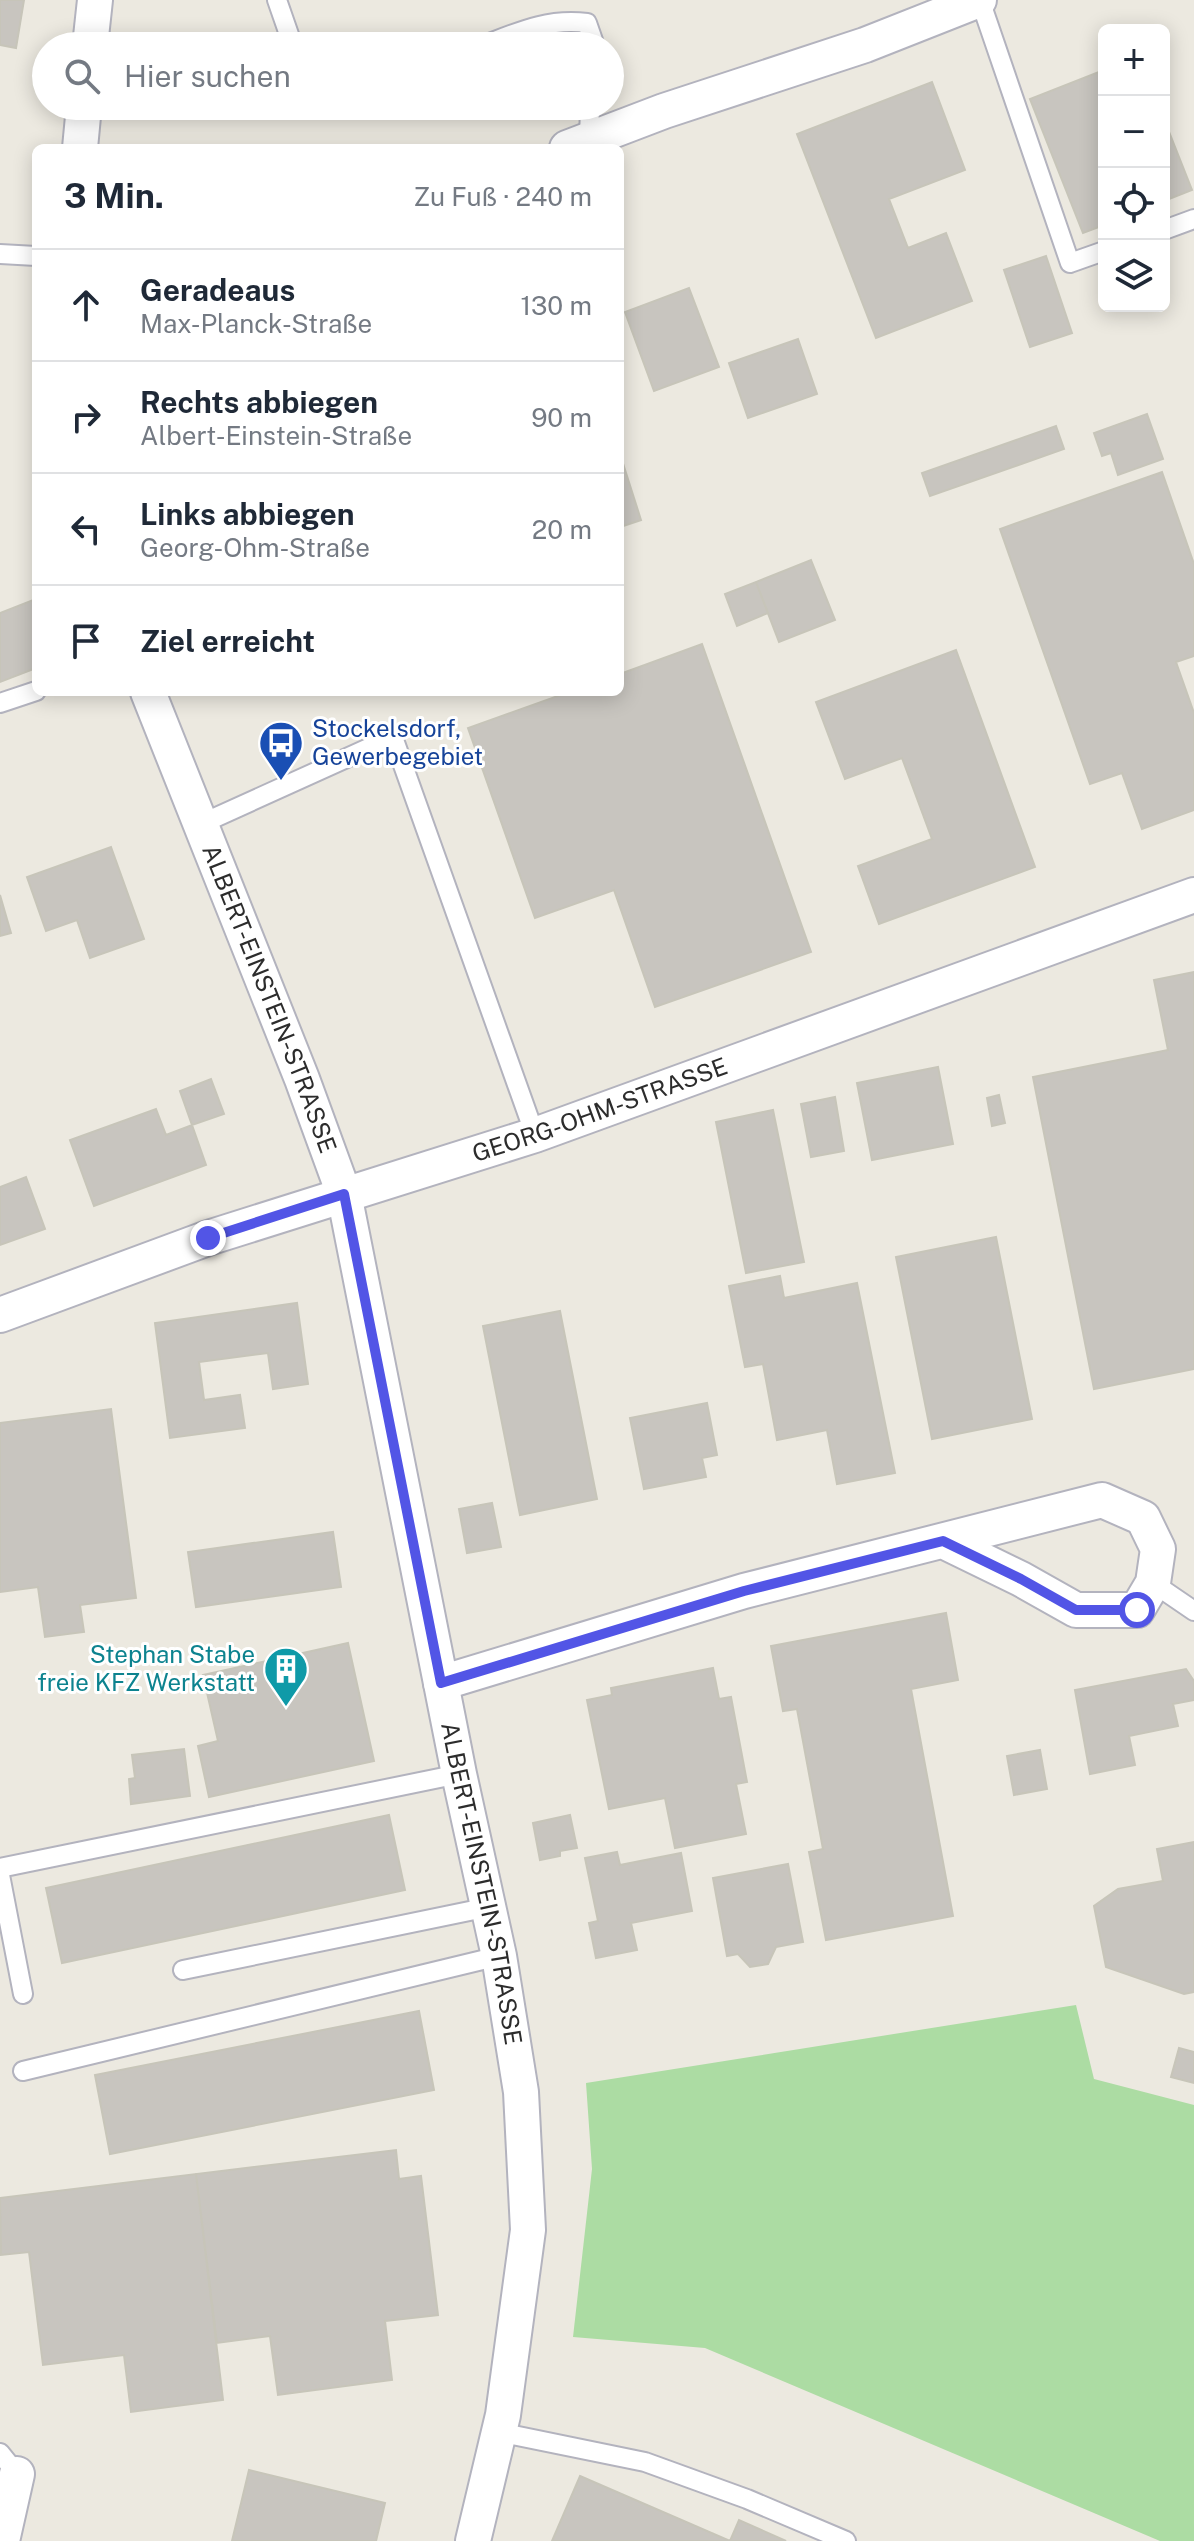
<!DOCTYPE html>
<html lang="de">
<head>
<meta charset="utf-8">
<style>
  :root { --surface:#fff; --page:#f2f2f3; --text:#1f2937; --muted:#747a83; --line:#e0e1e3 }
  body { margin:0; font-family:"Public Sans",sans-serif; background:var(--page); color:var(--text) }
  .controls { position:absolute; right:24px; top:24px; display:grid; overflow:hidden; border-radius:12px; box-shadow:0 4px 20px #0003 }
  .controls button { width:72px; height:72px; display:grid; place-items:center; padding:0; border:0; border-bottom:2px solid var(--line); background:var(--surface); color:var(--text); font:40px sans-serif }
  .stop { position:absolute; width:24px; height:24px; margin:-18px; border:6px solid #5255e6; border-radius:50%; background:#fff }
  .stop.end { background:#5255e6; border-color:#fff; box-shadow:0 2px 8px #0008 }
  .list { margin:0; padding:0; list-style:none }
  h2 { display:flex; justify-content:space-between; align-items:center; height:104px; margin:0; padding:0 32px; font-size:34px }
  h2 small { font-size:26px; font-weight:400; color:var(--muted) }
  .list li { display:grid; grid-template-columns:52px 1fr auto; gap:24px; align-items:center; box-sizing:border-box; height:112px; padding:0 32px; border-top:2px solid var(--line) }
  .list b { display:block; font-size:30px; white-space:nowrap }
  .list p { margin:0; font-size:26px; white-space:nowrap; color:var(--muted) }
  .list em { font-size:26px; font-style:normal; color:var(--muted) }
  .icon { flex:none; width:44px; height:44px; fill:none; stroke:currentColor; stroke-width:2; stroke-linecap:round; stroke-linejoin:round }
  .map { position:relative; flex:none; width:1194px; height:2541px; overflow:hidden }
  .search { position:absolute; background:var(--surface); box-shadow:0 4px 20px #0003; left:32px; top:32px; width:592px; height:88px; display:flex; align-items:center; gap:20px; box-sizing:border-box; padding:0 28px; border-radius:44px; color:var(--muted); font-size:30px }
  .panel { position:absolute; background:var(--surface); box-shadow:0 4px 20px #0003; left:32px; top:144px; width:592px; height:552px; border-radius:12px }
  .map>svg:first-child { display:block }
  .green { fill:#acdca3 }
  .building { fill:#c8c5bf; stroke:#c7c5b9; stroke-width:2 }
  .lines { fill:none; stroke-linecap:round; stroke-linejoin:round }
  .service-casing { stroke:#b3b3be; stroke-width:22 }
  .minor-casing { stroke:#b3b3be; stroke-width:38 }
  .service { stroke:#fff; stroke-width:18 }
  .minor { stroke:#fff; stroke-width:34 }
  .route { stroke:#5255e6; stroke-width:10 }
  .labels { text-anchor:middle; stroke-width:6; stroke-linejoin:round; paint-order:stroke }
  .transit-label { font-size:24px; fill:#164399; stroke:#fff; text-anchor:start }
  .street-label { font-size:24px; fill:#2c2c2c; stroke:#fff }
  .culture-label { font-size:24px; fill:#0d838f; stroke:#fff; text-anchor:end }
</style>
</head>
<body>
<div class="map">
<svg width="1194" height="2541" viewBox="0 0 1194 2541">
  <rect width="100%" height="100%" fill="#ece9e0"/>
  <path class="green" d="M 1076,2005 L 1094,2079 L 1194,2105 L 1194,2541 L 1160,2541 L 705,2348 L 573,2337 L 592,2169 L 586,2083 Z"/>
  <path class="building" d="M 0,0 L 24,0 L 16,48 L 0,45 Z
    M 1104,70 L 1104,225 L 1083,233 L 1030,99 Z
    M 932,82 L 965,170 L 889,199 L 908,248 L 946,233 L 972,301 L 876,338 L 797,134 Z
    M 1164,119 L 1192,190 L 1164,201 Z
    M 1046,256 L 1072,333 L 1030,347 L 1004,270 Z
    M 689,288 L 719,367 L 654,391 L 625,312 Z
    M 798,339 L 817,394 L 748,418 L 729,363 Z
    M 1147,414 L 1163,459 L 1118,475 L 1111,453 L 1102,456 L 1094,433 Z
    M 1056,426 L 1064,449 L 930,496 L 922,473 Z
    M 620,454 L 641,520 L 620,527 Z
    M 1162,472 L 1194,564 L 1194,656 L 1176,662 L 1194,713 L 1194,810 L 1142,829 L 1122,773 L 1090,784 L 1000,529 Z
    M 811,560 L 835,620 L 779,642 L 756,582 Z
    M 756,582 L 768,613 L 737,626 L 725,594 Z
    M 36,599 L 36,668 L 0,682 L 0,613 Z
    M 702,644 L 811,952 L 655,1007 L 614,890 L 535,918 L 468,728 L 569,692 L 620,692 L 620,674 Z
    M 956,650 L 1035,867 L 879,924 L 858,866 L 932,839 L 902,758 L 845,779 L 816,702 Z
    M 111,847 L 144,939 L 90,958 L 77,920 L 46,931 L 27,877 Z
    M 0,895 L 11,933 L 0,936 Z
    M 1194,972 L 1194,1369 L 1094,1389 L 1033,1077 L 1168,1050 L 1154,980 Z
    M 938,1067 L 953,1144 L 872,1160 L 857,1083 Z
    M 211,1079 L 224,1114 L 192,1125 L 180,1091 Z
    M 999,1095 L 1005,1123 L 992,1126 L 987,1098 Z
    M 835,1097 L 844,1151 L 811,1157 L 801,1104 Z
    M 156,1109 L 166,1135 L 192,1125 L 206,1165 L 94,1206 L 70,1140 Z
    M 773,1110 L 804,1262 L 746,1273 L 716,1122 Z
    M 26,1177 L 45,1229 L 0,1245 L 0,1187 Z
    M 996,1237 L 1032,1419 L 932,1439 L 896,1257 Z
    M 780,1276 L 784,1298 L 857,1283 L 895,1473 L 837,1484 L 827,1430 L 777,1440 L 763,1364 L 745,1367 L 729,1286 Z
    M 297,1303 L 308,1384 L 273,1389 L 268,1353 L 199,1362 L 204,1400 L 240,1395 L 245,1428 L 170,1438 L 155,1323 Z
    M 560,1311 L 597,1499 L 520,1515 L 483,1326 Z
    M 707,1403 L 717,1455 L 702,1458 L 706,1477 L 644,1489 L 630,1418 Z
    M 111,1409 L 136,1598 L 80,1605 L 84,1632 L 45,1637 L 38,1587 L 0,1592 L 0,1423 Z
    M 492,1503 L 501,1547 L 467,1553 L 459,1509 Z
    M 333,1532 L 341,1587 L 196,1607 L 188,1552 Z
    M 946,1613 L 958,1680 L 911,1689 L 953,1916 L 826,1940 L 809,1852 L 823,1849 L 797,1709 L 783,1711 L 771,1646 Z
    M 348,1643 L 374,1761 L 209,1797 L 198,1746 L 218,1741 L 203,1675 Z
    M 713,1668 L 719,1699 L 731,1697 L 747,1782 L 736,1784 L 746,1834 L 675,1848 L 665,1798 L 609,1809 L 587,1700 L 612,1695 L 611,1688 Z
    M 1186,1669 L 1194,1681 L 1194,1700 L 1173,1704 L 1178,1726 L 1129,1736 L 1135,1765 L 1090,1774 L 1075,1690 Z
    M 184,1749 L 190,1796 L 131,1804 L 129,1779 L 135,1778 L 132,1755 Z
    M 1040,1750 L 1047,1789 L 1014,1795 L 1007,1756 Z
    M 389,1815 L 405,1890 L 62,1963 L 46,1888 Z
    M 570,1815 L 577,1848 L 560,1851 L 560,1856 L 540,1860 L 533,1823 Z
    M 1194,1842 L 1194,1992 L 1184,1994 L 1106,1967 L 1094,1906 L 1118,1889 L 1163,1881 L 1157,1849 Z
    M 617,1852 L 620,1865 L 681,1853 L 692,1911 L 631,1923 L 637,1950 L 596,1958 L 589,1923 L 598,1921 L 585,1858 Z
    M 788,1864 L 803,1942 L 776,1947 L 768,1964 L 750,1967 L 738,1954 L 727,1956 L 713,1878 Z
    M 419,2011 L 434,2090 L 110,2154 L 95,2075 Z
    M 1179,2048 L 1194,2052 L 1194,2083 L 1171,2077 Z
    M 396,2150 L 399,2179 L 421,2176 L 438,2315 L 385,2321 L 392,2380 L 278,2395 L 270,2336 L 217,2343 L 196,2174 Z
    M 196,2174 L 223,2400 L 131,2412 L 124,2355 L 43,2365 L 29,2252 L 1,2255 L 0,2198 Z
    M 249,2470 L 385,2503 L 376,2541 L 232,2541 Z
    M 580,2476 L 730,2541 L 739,2520 L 786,2541 L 552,2541 Z"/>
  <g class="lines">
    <g class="service-casing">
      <path id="service" d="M 277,0 L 293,46
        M 980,0 L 1070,263 L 1104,251
        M 482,46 C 518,32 548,18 587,23 L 595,46
        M 589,140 L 590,106
        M 1164,230 L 1194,219
        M 0,254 L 36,256
        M 0,703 L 36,691
        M 201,824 L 393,737 L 535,1135
        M 1153,1583 L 1194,1611
        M 0,1868 L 459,1774
        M 0,1875 L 23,1994
        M 183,1970 L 489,1907
        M 23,2071 L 499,1956
        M 498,2432 L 645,2462 L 747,2499 L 846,2541
        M 0,2453 L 17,2474"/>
    </g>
    <g class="minor-casing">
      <g id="minor">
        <path d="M 90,46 L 95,0"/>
        <path d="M 80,148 L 84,106"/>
        <path d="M 567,148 L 664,111 L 865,45 L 979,0"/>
        <path id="s1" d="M 148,692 L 302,1079 L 344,1194 L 459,1774 L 499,1956 L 521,2092 L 528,2230 L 503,2415 L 473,2541"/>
        <path id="s2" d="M 0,1315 L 208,1238 L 535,1135 L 1194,895"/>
        <path d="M 441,1683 L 744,1591 L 1102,1500 L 1143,1518 L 1158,1549 L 1153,1583 L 1137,1610 L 1076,1610 L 1021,1579 L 943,1541"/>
        <path d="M 2,2541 L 17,2474"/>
      </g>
    </g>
    <use href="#service" class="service"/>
    <use href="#minor" class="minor"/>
  </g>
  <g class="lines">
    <path class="route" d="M 208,1238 L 344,1194 L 441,1683 L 744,1591 L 943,1541 L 1021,1579 L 1076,1610 L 1137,1610"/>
  </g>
  <defs>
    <g id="bus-pin" transform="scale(2.3)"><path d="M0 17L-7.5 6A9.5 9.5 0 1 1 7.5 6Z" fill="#1a4fb4" stroke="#fff"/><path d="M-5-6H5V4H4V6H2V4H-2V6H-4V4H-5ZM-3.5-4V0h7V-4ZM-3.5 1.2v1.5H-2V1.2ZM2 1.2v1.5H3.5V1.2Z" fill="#fff"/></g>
    <g id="building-pin" transform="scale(2.3)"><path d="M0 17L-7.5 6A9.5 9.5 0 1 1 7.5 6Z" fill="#0f9aa8" stroke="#fff"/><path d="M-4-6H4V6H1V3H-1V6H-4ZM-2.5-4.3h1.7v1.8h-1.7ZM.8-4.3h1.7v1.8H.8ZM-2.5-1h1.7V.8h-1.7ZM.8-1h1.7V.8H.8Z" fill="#fff"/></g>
  </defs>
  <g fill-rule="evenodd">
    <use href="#bus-pin" x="281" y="743"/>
    <use href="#building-pin" x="286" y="1669"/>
  </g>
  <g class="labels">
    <g class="transit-label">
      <text x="312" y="737">Stockelsdorf,<tspan x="312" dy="28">Gewerbegebiet</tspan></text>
    </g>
    <g class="street-label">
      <text dy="8" stroke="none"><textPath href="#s1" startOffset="330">ALBERT-EINSTEIN-STRASSE</textPath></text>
      <text dy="8" stroke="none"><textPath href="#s2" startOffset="634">GEORG-OHM-STRASSE</textPath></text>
      <text dy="8" stroke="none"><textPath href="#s1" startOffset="1242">ALBERT-EINSTEIN-STRASSE</textPath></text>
    </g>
    <g class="culture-label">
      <text x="255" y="1663">Stephan Stabe<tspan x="255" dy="28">freie KFZ Werkstatt</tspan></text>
    </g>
  </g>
</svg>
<div class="controls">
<button>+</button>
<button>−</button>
<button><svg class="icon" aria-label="locate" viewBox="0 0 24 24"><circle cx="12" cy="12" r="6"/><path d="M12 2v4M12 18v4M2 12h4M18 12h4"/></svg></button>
<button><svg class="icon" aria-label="layers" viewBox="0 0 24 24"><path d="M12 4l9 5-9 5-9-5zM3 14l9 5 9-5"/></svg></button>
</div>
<div class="stop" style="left:1137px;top:1610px"></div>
<div class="stop end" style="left:208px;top:1238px"></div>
<div class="search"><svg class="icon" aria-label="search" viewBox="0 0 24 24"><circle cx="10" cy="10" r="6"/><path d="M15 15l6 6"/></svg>Hier suchen</div>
<section class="panel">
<h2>3 Min.<small>Zu Fuß · 240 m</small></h2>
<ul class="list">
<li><svg class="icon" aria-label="ahead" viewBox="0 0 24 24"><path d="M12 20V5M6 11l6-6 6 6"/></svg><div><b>Geradeaus</b><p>Max-Planck-Straße</p></div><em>130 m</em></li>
<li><svg class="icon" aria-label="right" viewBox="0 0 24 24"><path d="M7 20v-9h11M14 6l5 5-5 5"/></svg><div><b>Rechts abbiegen</b><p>Albert-Einstein-Straße</p></div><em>90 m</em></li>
<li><svg class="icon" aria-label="left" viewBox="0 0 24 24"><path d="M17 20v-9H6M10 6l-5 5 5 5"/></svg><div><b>Links abbiegen</b><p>Georg-Ohm-Straße</p></div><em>20 m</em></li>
<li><svg class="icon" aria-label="arrive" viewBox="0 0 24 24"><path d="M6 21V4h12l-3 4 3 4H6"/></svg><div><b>Ziel erreicht</b></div></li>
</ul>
</section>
</div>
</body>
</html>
